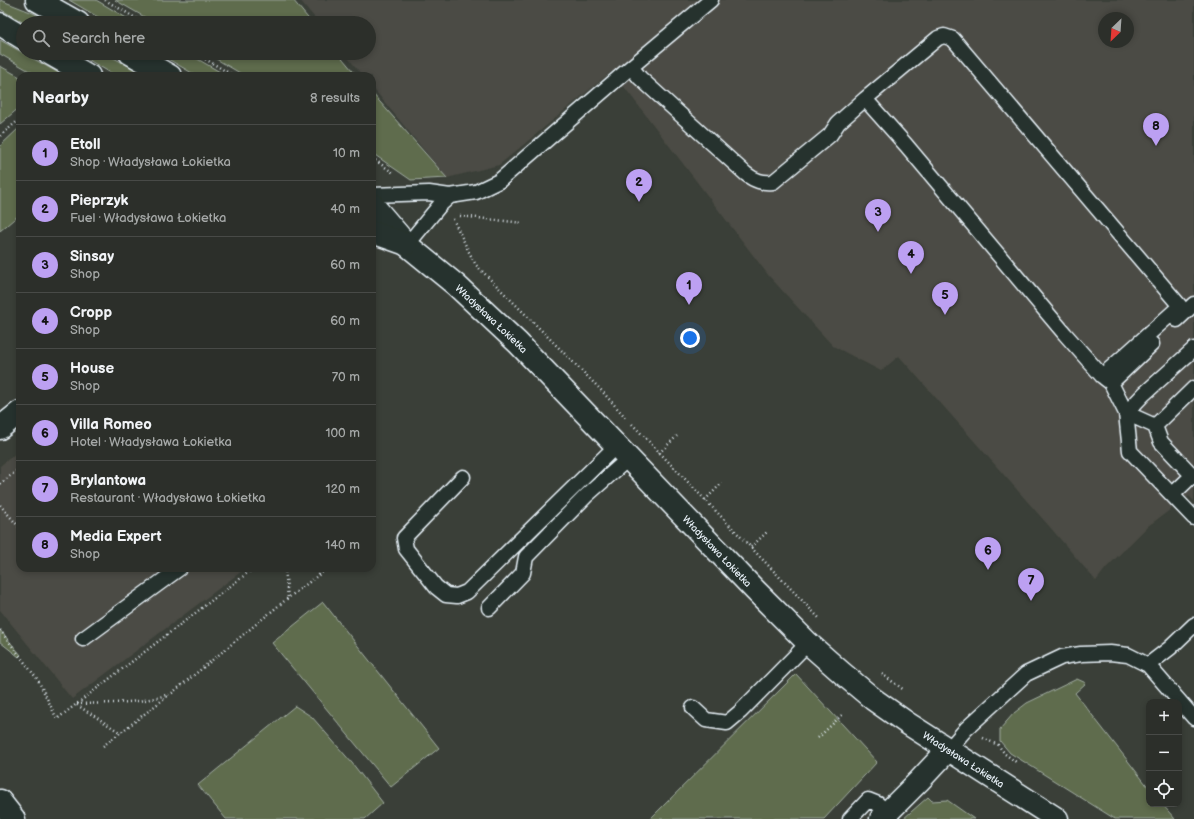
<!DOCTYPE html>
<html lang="en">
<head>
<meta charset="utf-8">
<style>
  :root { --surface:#2c2f2a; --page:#343732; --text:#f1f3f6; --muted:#a6a9a8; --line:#484a47; --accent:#bca0f2 }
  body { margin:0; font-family:"Balsamiq Sans",sans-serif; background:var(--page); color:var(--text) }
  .controls { position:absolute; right:12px; bottom:12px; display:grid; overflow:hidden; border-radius:8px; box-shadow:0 2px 6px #0003 }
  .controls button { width:36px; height:36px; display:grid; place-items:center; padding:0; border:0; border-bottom:1px solid var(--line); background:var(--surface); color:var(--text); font:20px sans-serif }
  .compass { position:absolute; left:1098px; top:12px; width:36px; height:36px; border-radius:50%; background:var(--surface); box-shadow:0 2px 6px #0003; rotate:205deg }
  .you { position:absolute; left:690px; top:338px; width:14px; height:14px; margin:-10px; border:3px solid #fff; border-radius:50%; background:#1a73e8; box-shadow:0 0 0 6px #1a73e833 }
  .badge { display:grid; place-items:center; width:26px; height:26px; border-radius:50%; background:var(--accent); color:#111; font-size:13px; font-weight:700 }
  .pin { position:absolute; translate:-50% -33px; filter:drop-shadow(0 1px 2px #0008) }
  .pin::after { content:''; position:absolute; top:21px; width:14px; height:12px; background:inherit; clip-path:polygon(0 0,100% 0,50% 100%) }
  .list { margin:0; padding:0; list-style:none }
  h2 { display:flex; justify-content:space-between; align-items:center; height:52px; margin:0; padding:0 16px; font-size:17px }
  h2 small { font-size:13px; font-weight:400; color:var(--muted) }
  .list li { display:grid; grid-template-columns:26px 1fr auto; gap:12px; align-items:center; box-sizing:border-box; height:56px; padding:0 16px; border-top:1px solid var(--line) }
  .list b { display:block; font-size:15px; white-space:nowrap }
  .list p { margin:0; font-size:13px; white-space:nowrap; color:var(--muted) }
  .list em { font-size:13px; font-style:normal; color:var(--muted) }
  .icon { flex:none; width:22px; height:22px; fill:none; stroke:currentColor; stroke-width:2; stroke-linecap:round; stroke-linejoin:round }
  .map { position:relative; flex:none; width:1194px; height:819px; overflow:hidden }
  .search { position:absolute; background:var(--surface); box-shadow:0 2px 6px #0003; left:16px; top:16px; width:360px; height:44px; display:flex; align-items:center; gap:10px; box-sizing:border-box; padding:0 14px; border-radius:22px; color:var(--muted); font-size:15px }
  .panel { position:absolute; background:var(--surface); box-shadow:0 2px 6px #0003; left:16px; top:72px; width:360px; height:500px; border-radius:12px }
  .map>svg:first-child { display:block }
  .built { fill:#4b4b44; fill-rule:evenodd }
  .green { fill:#5e6c4e; stroke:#a3aea3 }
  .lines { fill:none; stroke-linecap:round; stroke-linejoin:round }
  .lane-casing { stroke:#e8f1f8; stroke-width:17 }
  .street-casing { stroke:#e8f1f8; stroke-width:25 }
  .secondary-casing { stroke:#e8f1f8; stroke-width:25 }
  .path { stroke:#e8f1f8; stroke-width:2.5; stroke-dasharray:1 3; stroke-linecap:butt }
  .lane { stroke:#26332d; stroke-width:14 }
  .street { stroke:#26332d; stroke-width:22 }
  .secondary { stroke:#26332d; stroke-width:22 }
  .labels { text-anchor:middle; stroke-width:3; stroke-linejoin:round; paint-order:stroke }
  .street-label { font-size:10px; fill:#e8f1f8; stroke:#26332d }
</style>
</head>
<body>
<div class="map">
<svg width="1194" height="819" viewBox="0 0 1194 819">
  <rect width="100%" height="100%" fill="#3a3f38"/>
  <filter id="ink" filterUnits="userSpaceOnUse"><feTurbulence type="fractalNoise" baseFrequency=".025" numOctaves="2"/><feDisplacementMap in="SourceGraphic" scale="8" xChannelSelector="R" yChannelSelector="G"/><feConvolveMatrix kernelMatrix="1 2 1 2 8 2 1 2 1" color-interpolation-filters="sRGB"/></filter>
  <g filter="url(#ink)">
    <path class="built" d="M 300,0 L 1194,0 L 1194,501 L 1189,496 L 1148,526 L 1106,568 L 1096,581 L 1049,526 L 899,356 L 881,371 L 833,346 L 769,276 L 612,71 L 499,165 L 447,178 L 372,87 L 372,76 L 363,76 L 344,53 L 369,53 L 369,23 L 319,23 ZM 1104,18 L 1128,18 L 1128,42 L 1104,42 Z
      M 20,450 L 20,568 L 246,568 L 72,699 L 0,610 L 0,466 Z"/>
    <path class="green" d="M 0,0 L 33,13 L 51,23 L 24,23 L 0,9 Z
      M 69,0 L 96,0 L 135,23 L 108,23 Z
      M 115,0 L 293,0 L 312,23 L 155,23 Z
      M 0,40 L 64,76 L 38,76 L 0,54 Z
      M 77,53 L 105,53 L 146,76 L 116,76 Z
      M 158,53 L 187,53 L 227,76 L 197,76 Z
      M 206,53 L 338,53 L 357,76 L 245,76 Z
      M 0,66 L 20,77 L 20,107 L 0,124 Z
      M 372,93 L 447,178 L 411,180 L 372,153 Z
      M 20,127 L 20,214 L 0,231 L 0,146 Z
      M 323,602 L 439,748 L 391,787 L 272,643 Z
      M 0,630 L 21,655 L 19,657 L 0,642 Z
      M 796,674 L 877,762 L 824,819 L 650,819 Z
      M 1077,679 L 1086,683 L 1075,693 L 1149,788 L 1149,804 L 1162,804 L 1175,819 L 1115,819 L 1010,753 L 1000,741 L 1000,729 L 1014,713 L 1027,703 Z
      M 295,706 L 312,717 L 352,763 L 383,803 L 365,819 L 226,819 L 198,785 Z
      M 928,797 L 932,801 L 947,800 L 974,819 L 903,819 Z"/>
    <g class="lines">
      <g class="lane-casing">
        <path id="lane" d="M 631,67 L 711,0
          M 865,99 L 938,38 L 944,36 L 953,39 L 1180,306 L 1102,376
          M 372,195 L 429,193 L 450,196 L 476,192 L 499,181 L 631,67 L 640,78 L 746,174 C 755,181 762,183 773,182 L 830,135 L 838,123 L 865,99 L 906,145 L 1065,334 L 1102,376 L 1111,383 L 1126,413 L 1130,451 L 1194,518
          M 407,245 L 440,205 L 450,196
          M 1177,320 L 1194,304
          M 1111,383 L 1152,344
          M 1194,388 L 1155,426 L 1161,442 L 1194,477
          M 1155,426 L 1126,413 L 1144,394 L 1194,349
          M 463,477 L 404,538 L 406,549 L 436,587 L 446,595 L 457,596 L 467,592 L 617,445
          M 1172,495 L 1194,474
          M 489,608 L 523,573 L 526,557 L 586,496 L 629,458
          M 83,639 L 180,568
          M 1148,665 L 1170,648 L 1194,625
          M 693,708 L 706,720 L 727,723 L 740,712 L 808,643
          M 948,750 L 966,729 L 1026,674 L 1062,657 L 1081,654 L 1110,653 L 1128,655 L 1148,665 L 1194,718
          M 850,819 L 868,800 L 878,804 L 887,813"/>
      </g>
      <g class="street-casing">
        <path id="street" d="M 0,428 L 20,412
          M 0,801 L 14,819
          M 881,819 L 919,781 L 948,750"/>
      </g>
      <g class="secondary-casing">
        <g id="secondary">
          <path d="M 37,0 L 78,23"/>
          <path d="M 0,24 L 23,38"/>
          <path d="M 49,53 L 89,76"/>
          <path d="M 130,53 L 170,76"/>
          <path id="s1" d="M 372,204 L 407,245 L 456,285 L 518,343 L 755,590 L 808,643 L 842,673 L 873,699 L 907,723 L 1057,819"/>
          <path d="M 372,232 L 406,244"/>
        </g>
      </g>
      <path class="path" d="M 105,0 L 144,23
        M 195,53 L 234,76
        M 0,136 L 20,119
        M 372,158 L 395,174
        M 460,216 L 523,223
        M 453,219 L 469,252 L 476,265 L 599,388 L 627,419
        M 632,424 L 819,618
        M 659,453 L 677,436
        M 0,484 L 20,468
        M 705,500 L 722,483
        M 0,505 L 19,527
        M 751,547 L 768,531
        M 285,568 L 288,598
        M 0,630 L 38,680 L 57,719 L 254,568
        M 882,674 L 904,690
        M 77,704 C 109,703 142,704 172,693 L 288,598 L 328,568
        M 77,705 L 121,733
        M 818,738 L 843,714
        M 983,738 L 998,745 L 1005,754 L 1016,762
        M 103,746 L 169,695"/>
      <use href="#lane" class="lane"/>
      <use href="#street" class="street"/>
      <use href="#secondary" class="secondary"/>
    </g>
  </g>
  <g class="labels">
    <g class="street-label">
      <text dy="4" stroke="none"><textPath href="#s1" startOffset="166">Władysława Łokietka</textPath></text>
      <text dy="4" stroke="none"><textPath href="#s1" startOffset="490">Władysława Łokietka</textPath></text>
      <text dy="4" stroke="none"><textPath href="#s1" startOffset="814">Władysława Łokietka</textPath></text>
    </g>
  </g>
</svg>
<div class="controls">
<button>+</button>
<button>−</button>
<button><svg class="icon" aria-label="locate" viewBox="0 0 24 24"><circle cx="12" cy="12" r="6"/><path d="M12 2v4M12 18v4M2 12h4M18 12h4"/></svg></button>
</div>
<svg class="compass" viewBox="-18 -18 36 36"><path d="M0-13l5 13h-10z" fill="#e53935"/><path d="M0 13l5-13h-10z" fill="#a6a9a8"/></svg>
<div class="you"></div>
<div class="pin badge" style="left:689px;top:305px">1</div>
<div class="pin badge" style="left:639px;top:202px">2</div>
<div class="pin badge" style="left:878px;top:232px">3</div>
<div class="pin badge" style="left:911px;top:274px">4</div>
<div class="pin badge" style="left:945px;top:315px">5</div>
<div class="pin badge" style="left:988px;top:570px">6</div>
<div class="pin badge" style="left:1031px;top:601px">7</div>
<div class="pin badge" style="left:1156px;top:146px">8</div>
<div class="search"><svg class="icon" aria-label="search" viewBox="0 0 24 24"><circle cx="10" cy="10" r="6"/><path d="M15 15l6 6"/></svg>Search here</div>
<section class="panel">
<h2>Nearby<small>8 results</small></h2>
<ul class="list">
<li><span class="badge">1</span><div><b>Etoll</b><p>Shop · Władysława Łokietka</p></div><em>10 m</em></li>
<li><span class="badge">2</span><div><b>Pieprzyk</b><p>Fuel · Władysława Łokietka</p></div><em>40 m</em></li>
<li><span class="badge">3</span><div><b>Sinsay</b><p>Shop</p></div><em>60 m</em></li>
<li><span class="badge">4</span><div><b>Cropp</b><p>Shop</p></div><em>60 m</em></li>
<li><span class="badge">5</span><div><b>House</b><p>Shop</p></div><em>70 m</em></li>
<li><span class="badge">6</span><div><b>Villa Romeo</b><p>Hotel · Władysława Łokietka</p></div><em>100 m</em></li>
<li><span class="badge">7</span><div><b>Brylantowa</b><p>Restaurant · Władysława Łokietka</p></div><em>120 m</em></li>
<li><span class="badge">8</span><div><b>Media Expert</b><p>Shop</p></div><em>140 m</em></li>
</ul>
</section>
</div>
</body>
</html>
